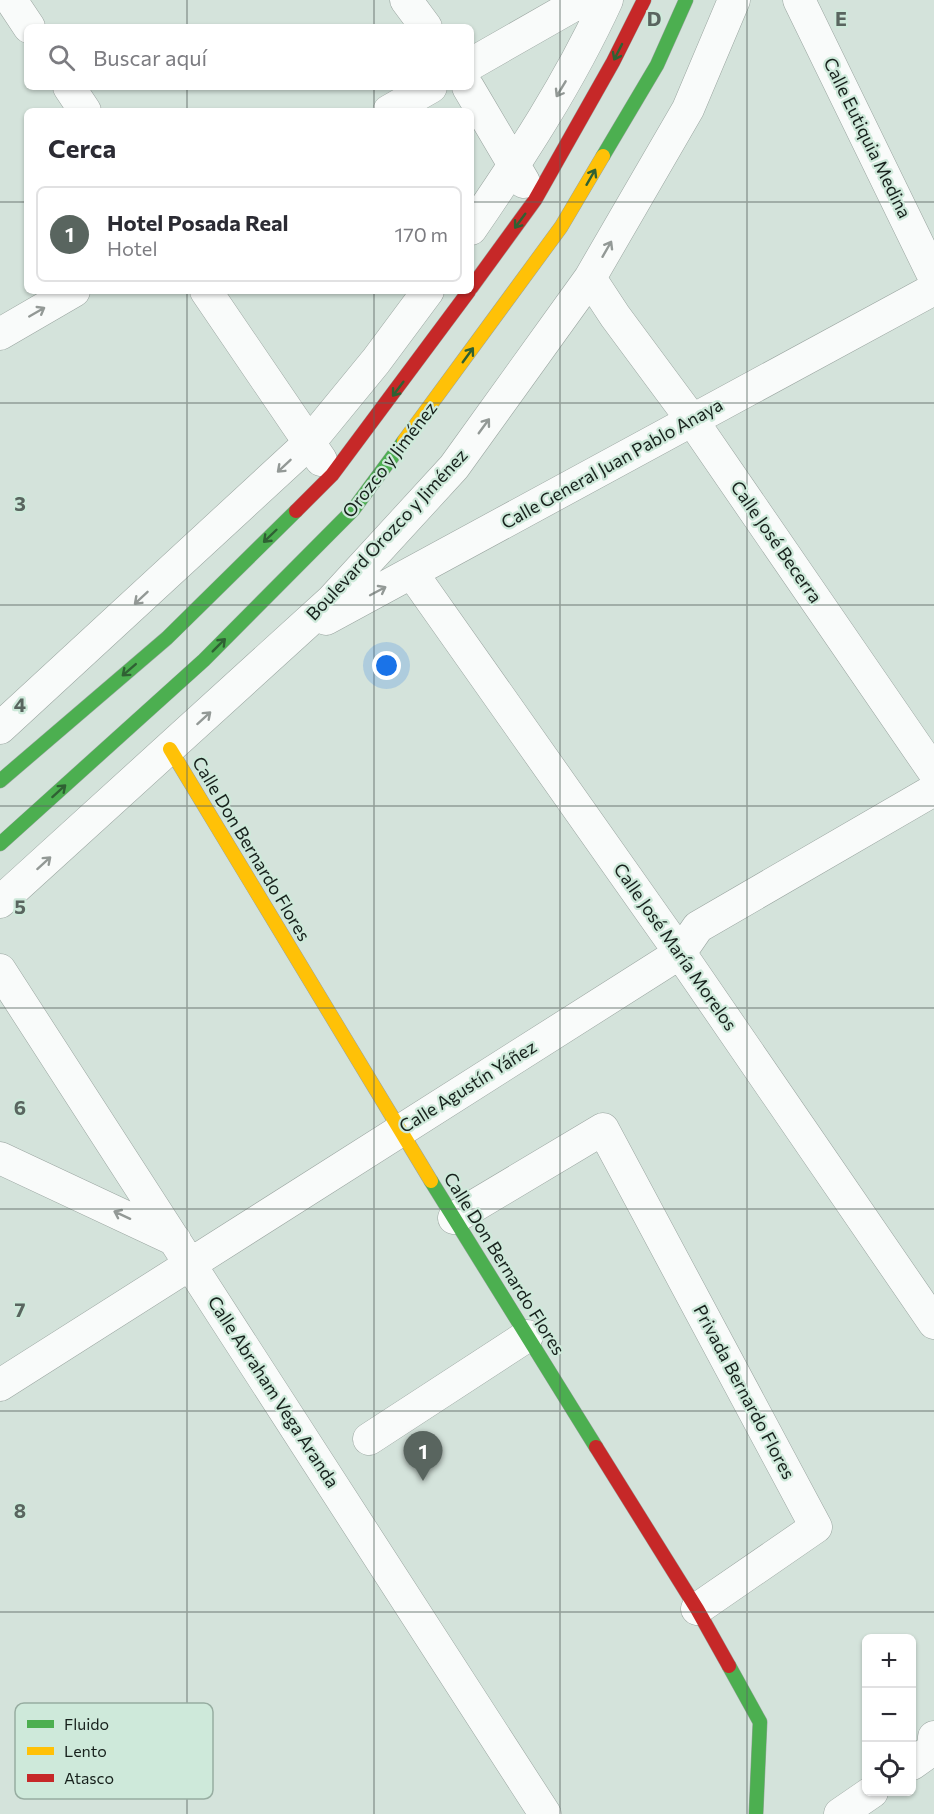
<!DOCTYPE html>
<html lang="es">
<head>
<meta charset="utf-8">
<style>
  :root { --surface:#fff; --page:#f7f7f7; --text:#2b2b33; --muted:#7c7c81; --line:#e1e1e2; --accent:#59655f }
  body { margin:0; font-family:Commissioner,sans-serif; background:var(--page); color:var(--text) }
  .controls { position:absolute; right:18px; bottom:18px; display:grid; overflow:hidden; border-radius:9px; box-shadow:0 2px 4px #0004 }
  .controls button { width:54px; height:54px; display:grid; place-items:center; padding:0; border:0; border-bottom:2px solid var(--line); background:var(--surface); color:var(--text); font:30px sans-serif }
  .you { position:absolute; left:387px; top:666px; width:21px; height:21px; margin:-15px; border:4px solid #fff; border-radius:50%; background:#1a73e8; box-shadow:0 0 0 9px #1a73e833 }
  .badge { display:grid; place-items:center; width:39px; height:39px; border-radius:50%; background:var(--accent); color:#fff; font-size:20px; font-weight:700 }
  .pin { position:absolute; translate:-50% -50px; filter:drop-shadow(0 2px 3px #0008) }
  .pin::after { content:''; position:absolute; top:32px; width:21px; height:18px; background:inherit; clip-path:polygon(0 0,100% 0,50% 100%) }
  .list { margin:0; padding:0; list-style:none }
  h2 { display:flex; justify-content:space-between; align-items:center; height:78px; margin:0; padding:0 24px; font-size:26px }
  h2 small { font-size:20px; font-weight:400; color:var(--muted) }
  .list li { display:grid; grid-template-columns:39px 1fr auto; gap:18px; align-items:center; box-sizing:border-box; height:96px; margin:0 12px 12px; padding:0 12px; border:2px solid var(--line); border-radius:9px }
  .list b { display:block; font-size:22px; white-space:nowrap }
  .list p { margin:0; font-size:20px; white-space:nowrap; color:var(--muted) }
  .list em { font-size:20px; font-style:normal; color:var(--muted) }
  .icon { flex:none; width:33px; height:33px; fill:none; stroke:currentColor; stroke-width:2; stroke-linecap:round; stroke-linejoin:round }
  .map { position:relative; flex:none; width:934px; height:1814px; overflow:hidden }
  .search { position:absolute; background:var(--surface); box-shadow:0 2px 4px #0004; left:24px; top:24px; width:450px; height:66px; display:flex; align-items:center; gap:15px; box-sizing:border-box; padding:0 21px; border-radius:9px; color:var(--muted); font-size:22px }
  .panel { position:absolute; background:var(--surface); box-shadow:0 2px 4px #0004; left:24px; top:108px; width:450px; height:186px; border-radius:9px }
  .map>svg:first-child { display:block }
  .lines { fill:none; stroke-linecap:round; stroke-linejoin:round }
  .street-casing { stroke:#9aa5a0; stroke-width:33 }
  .fast-casing { stroke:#9aa5a0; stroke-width:15 }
  .slow-casing { stroke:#9aa5a0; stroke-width:15 }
  .jam-casing { stroke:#9aa5a0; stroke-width:15 }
  .street { stroke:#f9fbfa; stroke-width:32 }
  .fast { stroke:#4caf50; stroke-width:14 }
  .slow { stroke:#ffc107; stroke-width:14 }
  .jam { stroke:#c62828; stroke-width:14 }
  .oneway { stroke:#2f6133 }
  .oneway2 { stroke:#939996 }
  .grid { fill:none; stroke:#59655f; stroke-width:1.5; stroke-opacity:0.55 }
  .labels { text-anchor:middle; stroke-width:4.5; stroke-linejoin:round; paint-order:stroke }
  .street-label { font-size:18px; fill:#17211c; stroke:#cee9da }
  .key { fill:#cee9da; stroke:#97ada1; stroke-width:1.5 }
  .key-label { font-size:16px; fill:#17211c }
  .grid-label { font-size:20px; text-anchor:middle; font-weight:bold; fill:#59655f; stroke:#cee9da; stroke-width:4.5; stroke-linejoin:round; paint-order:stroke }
</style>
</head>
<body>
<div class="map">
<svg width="934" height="1814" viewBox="0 0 934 1814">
  <rect width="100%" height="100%" fill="#d4e3db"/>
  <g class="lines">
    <g class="street-casing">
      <path id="street" d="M 11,0 L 29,27
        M 406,0 L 426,27
        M 799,0 L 934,277
        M 471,64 L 583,0
        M 69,87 L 85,111
        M 468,87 L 524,182
        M 389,111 L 431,87
        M 471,229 C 521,156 570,81 607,0
        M 590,278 L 615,316 L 692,420 L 934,772
        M 206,291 L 321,460
        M 0,334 L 74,291
        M 412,573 L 680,953 L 934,1323
        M 326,619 L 934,289
        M 0,728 L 308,444 L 376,361 L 428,291
        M 0,902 L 332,600 L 454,467 L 590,278 L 688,109 L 734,0
        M 0,970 L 545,1814
        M 0,1158 L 175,1240
        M 454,1218 L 603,1129 L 816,1527 L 697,1609
        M 0,1385 L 680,953 L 698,927 L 934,790
        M 369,1439 L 527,1336
        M 912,1764 L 933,1749 L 934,1737
        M 840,1814 L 872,1792"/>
    </g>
    <g class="fast-casing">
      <path id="fast" d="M 603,156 L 657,65 L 686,0
        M 0,781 L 167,638 L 296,511
        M 0,844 L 204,660 L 353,510 L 404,441
        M 431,1181 L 596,1447
        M 729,1666 L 760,1722 L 756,1814"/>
    </g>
    <g class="slow-casing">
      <path id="slow" d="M 404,441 L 561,227 L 603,156
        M 170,749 L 431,1181"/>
    </g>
    <g class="jam-casing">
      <path id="jam" d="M 471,288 L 535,200 L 613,62 L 644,0
        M 296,511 L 332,475 L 469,291
        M 596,1447 L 697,1609 L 729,1666"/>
    </g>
    <use href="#street" class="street"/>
    <use href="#fast" class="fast"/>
    <use href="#slow" class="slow"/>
    <use href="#jam" class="jam"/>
  </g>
  <defs><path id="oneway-shaft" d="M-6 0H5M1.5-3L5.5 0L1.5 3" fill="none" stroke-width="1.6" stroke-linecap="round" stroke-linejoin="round" transform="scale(1.5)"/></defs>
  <g class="oneway">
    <use href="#oneway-shaft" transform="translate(618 52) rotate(117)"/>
    <use href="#oneway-shaft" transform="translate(591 177) rotate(-60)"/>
    <use href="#oneway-shaft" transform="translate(520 221) rotate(126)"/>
    <use href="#oneway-shaft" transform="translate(468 355) rotate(-54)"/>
    <use href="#oneway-shaft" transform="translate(398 389) rotate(127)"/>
    <use href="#oneway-shaft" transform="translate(270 536) rotate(136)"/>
    <use href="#oneway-shaft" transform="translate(219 645) rotate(-45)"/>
    <use href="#oneway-shaft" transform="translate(129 670) rotate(139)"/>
    <use href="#oneway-shaft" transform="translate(59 791) rotate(-42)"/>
  </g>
  <g class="oneway2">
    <use href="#oneway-shaft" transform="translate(561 89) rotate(121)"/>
    <use href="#oneway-shaft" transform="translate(607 249) rotate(-60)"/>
    <use href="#oneway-shaft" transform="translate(37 312) rotate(-30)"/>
    <use href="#oneway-shaft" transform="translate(484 426) rotate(-54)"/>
    <use href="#oneway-shaft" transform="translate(284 466) rotate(137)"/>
    <use href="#oneway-shaft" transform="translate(378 591) rotate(-28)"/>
    <use href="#oneway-shaft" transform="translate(141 598) rotate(137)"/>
    <use href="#oneway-shaft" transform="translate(204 718) rotate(-42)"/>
    <use href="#oneway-shaft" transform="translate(44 863) rotate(-42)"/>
    <use href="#oneway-shaft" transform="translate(122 1215) rotate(-155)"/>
  </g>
  <path class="grid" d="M 187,0 L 187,27M 374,0 L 374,27M 560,0 L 560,1814M 747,0 L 747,1814M 187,87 L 187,111M 374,87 L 374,111M 0,202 L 27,202M 471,202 L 934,202M 187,291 L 187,1814M 374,291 L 374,1814M 0,403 L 934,403M 0,605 L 934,605M 0,806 L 934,806M 0,1008 L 934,1008M 0,1209 L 934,1209M 0,1411 L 934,1411M 0,1612 L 934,1612"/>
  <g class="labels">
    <g class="street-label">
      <text transform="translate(867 138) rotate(64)" y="6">Calle Eutiquia Medina</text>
      <text transform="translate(390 460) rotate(-52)" y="6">Orozco y Jiménez</text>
      <text transform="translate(612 464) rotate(-29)" y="6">Calle General Juan Pablo Anaya</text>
      <text transform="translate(387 535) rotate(-47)" y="6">Boulevard Orozco y Jiménez</text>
      <text transform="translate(776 542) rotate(55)" y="6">Calle José Becerra</text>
      <text transform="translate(251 849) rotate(59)" y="6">Calle Don Bernardo Flores</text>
      <text transform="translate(675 947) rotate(55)" y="6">Calle José María Morelos</text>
      <text transform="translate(468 1087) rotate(-32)" y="6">Calle Agustín Yáñez</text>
      <text transform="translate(504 1264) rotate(58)" y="6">Calle Don Bernardo Flores</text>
      <text transform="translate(273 1392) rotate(57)" y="6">Calle Abraham Vega Aranda</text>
      <text transform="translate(744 1392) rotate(62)" y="6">Privada Bernardo Flores</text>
    </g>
  </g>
  <rect x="15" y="1703" width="198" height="96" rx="9" class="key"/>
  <rect x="27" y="1720" width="27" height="8" fill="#4caf50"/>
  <rect x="27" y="1747" width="27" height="8" fill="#ffc107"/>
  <rect x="27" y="1774" width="27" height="8" fill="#c62828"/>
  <g class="key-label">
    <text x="64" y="1730">Fluido</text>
    <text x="64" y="1757">Lento</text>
    <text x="64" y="1784">Atasco</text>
  </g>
  <g class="grid-label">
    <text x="654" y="26">D</text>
    <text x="841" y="26">E</text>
    <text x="20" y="511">3</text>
    <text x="20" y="712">4</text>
    <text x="20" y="914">5</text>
    <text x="20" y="1115">6</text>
    <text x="20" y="1317">7</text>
    <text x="20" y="1518">8</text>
  </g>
</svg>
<div class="controls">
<button>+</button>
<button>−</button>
<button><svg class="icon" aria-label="locate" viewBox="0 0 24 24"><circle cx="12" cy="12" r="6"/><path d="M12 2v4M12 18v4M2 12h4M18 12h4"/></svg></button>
</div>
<div class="you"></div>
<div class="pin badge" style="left:423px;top:1481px">1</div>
<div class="search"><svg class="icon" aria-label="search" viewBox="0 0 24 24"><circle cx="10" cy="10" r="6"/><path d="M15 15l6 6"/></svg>Buscar aquí</div>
<section class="panel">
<h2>Cerca<small></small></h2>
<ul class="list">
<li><span class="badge">1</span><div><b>Hotel Posada Real</b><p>Hotel</p></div><em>170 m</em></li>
</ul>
</section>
</div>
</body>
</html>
